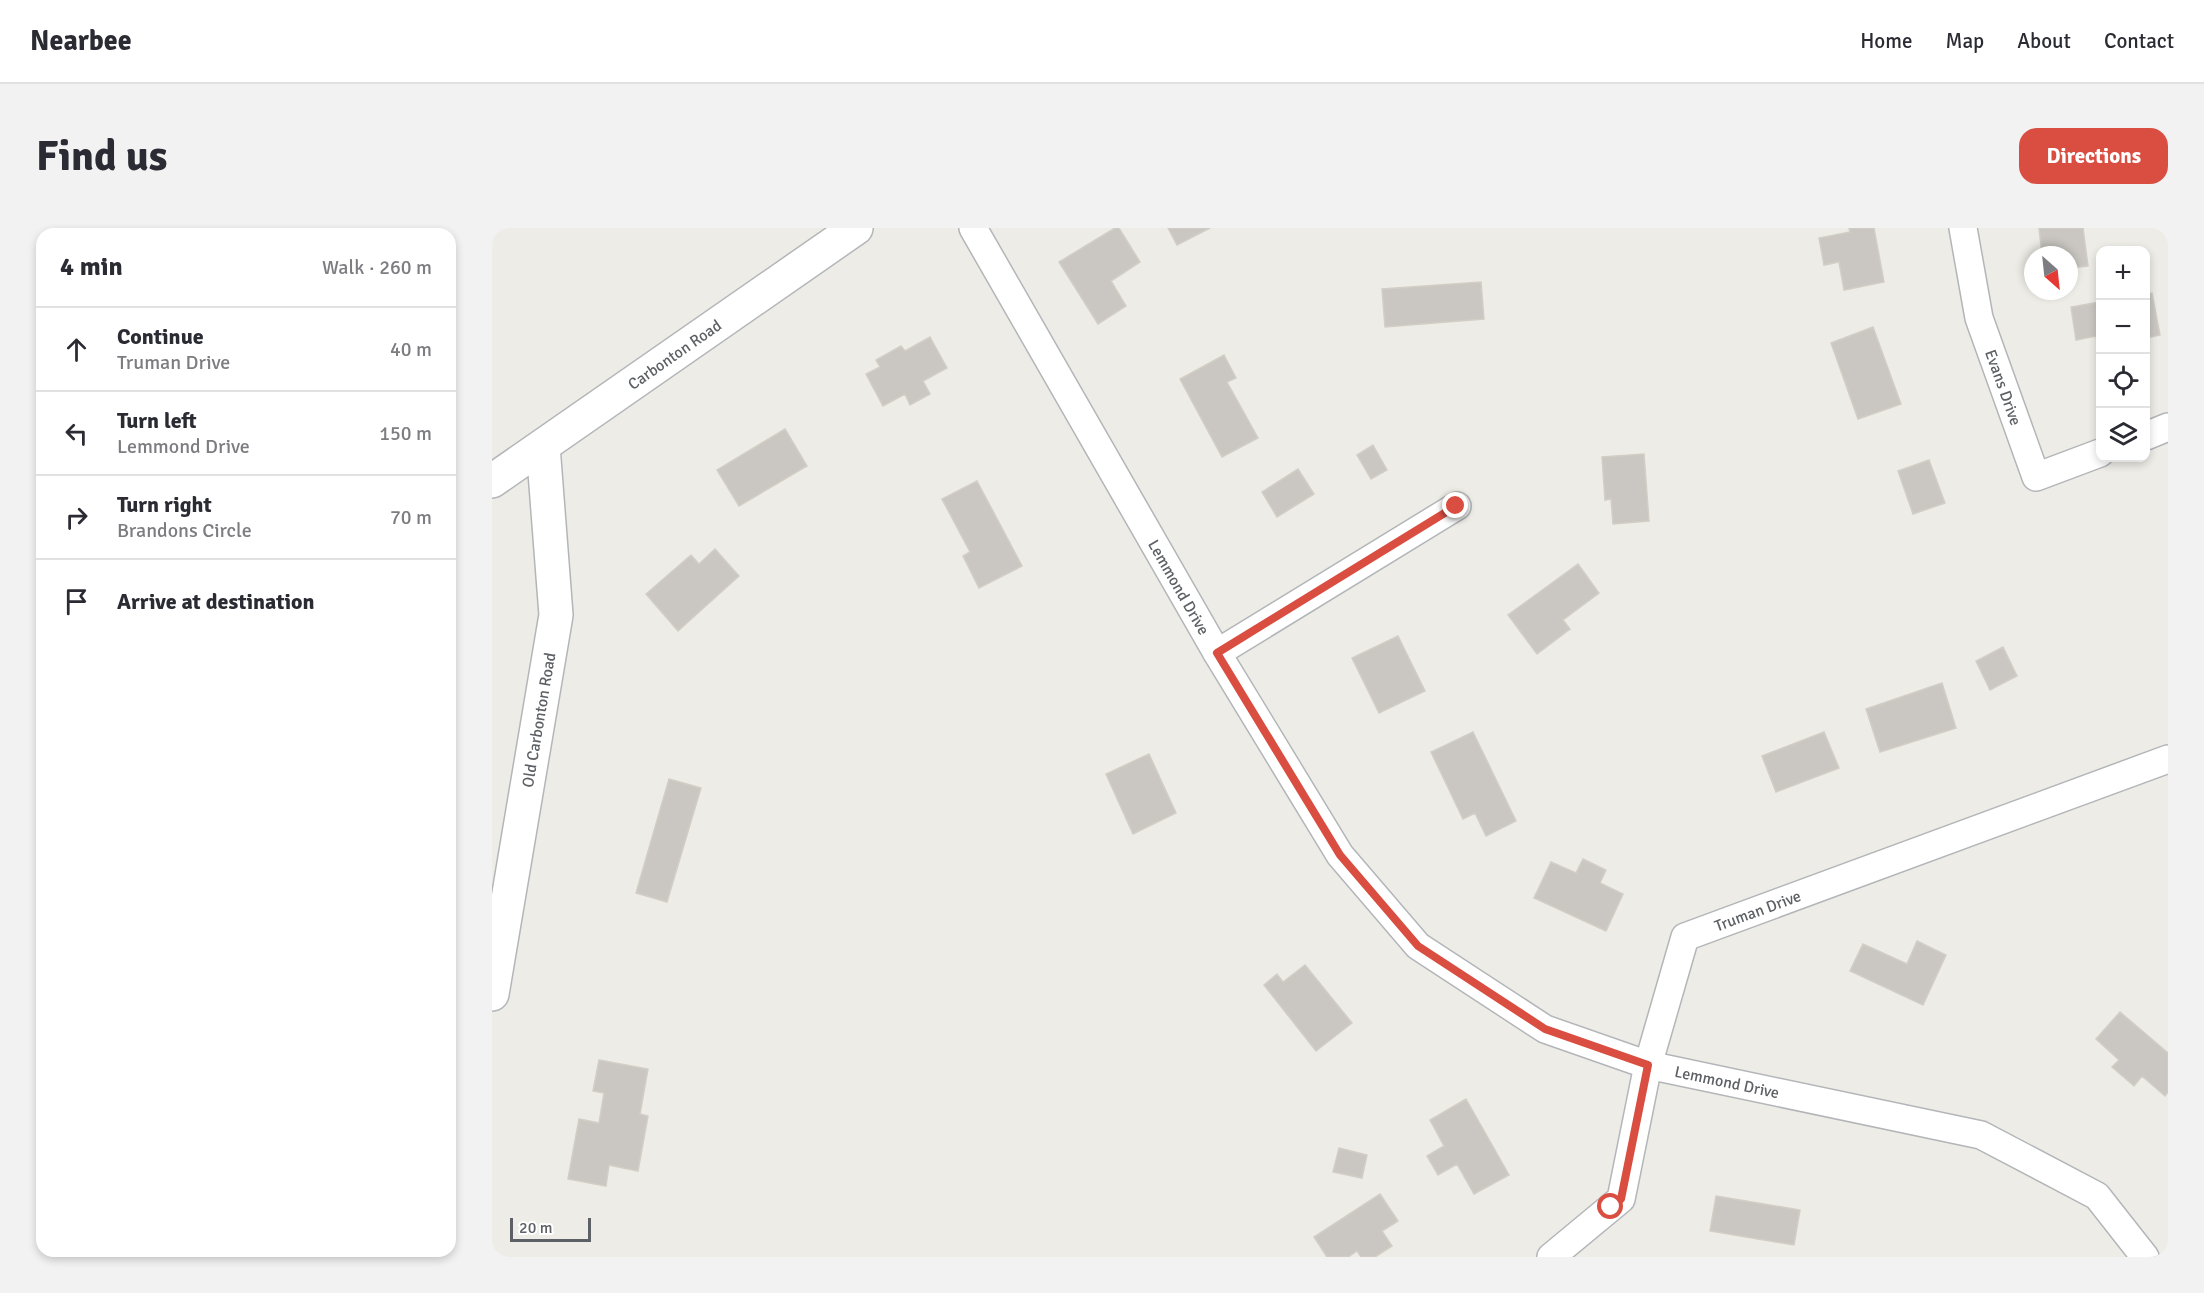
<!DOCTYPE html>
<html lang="en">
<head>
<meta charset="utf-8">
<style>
  :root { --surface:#fff; --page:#f2f2f3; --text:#2b2b33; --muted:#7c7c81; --line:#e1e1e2; --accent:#da4d41 }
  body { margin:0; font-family:Signika,sans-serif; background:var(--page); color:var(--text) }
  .controls { position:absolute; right:18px; top:18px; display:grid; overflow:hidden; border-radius:12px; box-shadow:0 3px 9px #0003 }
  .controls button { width:54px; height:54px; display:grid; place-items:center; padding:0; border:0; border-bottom:2px solid var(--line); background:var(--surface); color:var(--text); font:30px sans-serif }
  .compass { position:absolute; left:1532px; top:18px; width:54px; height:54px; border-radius:50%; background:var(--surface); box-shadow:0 3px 9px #0003; rotate:153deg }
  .scale { position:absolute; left:18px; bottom:15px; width:81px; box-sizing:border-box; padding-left:6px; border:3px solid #5d6165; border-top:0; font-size:16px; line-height:21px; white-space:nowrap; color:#5d6165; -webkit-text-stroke:4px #fff; paint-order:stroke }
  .stop { position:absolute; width:18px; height:18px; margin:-14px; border:4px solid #da4d41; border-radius:50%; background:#fff }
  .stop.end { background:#da4d41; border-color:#fff; box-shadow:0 2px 6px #0008 }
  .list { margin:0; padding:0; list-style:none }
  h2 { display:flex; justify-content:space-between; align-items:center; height:78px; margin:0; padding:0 24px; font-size:26px }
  h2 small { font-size:20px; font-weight:400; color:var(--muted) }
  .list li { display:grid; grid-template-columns:39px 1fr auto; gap:18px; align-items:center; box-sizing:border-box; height:84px; padding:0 24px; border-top:2px solid var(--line) }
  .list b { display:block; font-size:22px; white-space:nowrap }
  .list p { margin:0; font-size:20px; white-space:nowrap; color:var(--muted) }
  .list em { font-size:20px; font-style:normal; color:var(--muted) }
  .icon { flex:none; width:33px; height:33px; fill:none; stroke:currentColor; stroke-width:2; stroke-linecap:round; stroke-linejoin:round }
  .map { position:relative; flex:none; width:1676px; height:1029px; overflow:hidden; border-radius:18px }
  header { display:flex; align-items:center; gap:36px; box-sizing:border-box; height:84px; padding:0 30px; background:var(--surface); border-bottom:2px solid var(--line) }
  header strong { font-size:28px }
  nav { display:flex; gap:33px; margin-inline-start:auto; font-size:21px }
  .intro { display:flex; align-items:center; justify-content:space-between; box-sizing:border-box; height:144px; padding:0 36px }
  h1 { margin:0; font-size:42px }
  .button { padding:15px 27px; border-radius:18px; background:var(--accent); color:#fff; font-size:21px; font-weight:700 }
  main { display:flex; gap:36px; padding:0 36px }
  aside { flex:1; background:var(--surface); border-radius:18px; box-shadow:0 3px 9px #0003 }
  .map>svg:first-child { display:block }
  .building { fill:#cac7c2; stroke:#d2cec5; stroke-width:1.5 }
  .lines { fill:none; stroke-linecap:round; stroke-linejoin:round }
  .minor-casing { stroke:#b3b6b9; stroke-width:30 }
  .tertiary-casing { stroke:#b3b6b9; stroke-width:36 }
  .minor { stroke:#fff; stroke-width:27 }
  .tertiary { stroke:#fff; stroke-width:33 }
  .route { stroke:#da4d41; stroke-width:8 }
  .labels { text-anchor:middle; stroke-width:4.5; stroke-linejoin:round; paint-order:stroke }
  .street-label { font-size:16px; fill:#5d6165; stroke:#fff }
</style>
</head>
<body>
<header>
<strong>Nearbee</strong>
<nav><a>Home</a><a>Map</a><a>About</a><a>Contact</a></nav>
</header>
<div class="intro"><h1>Find us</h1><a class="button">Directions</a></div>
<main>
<aside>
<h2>4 min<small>Walk · 260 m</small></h2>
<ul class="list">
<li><svg class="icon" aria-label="ahead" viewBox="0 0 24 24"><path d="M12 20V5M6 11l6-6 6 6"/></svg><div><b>Continue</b><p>Truman Drive</p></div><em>40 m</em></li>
<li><svg class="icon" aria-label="left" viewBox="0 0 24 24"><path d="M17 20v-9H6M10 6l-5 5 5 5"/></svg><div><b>Turn left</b><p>Lemmond Drive</p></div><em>150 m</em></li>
<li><svg class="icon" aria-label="right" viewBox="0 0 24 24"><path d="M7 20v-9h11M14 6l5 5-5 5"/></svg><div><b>Turn right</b><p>Brandons Circle</p></div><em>70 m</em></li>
<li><svg class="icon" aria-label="arrive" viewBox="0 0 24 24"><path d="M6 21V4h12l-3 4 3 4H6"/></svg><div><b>Arrive at destination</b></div></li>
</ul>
</aside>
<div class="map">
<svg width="1676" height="1029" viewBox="0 0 1676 1029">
  <rect width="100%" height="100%" fill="#eeece6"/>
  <path class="building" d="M 623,0 L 627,0 L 648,34 L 619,53 L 634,78 L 606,96 L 567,34 Z
    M 676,0 L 718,0 L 685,17 Z
    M 1357,0 L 1382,0 L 1392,54 L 1352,62 L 1347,34 L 1332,37 L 1327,10 L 1358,4 Z
    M 1547,0 L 1591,0 L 1596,38 L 1577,40 L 1577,27 L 1550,27 Z
    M 989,54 L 992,91 L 893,99 L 890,61 Z
    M 1660,65 L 1668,107 L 1654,110 L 1654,66 Z
    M 1608,74 L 1608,118 L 1606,119 L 1604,108 L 1584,112 L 1579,79 Z
    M 1381,99 L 1409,176 L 1366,191 L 1339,115 Z
    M 438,109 L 455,140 L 431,153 L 438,166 L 418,177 L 413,166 L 391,178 L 374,146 L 388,139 L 384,132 L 409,118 L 413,123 Z
    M 732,127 L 744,150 L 735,154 L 766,210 L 730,229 L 688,151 Z
    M 293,201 L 315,238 L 247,278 L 225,242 Z
    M 881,217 L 895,242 L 879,251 L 865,227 Z
    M 1152,226 L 1157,293 L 1121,296 L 1119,271 L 1113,272 L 1110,229 Z
    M 1437,232 L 1453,275 L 1421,286 L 1406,243 Z
    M 806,241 L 822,266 L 785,289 L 770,264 Z
    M 485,253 L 530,338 L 487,360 L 471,328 L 478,324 L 450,271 Z
    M 223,321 L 247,348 L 186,403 L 154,366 L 199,327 L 207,336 Z
    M 1086,336 L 1107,365 L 1071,392 L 1078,401 L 1045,426 L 1016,387 Z
    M 906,408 L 933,463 L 887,485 L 860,430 Z
    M 1511,419 L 1525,448 L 1498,462 L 1484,433 Z
    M 1450,455 L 1464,500 L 1388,524 L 1374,481 Z
    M 981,504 L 1024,593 L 994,608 L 983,585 L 971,591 L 939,524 Z
    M 1332,504 L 1347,540 L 1284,564 L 1270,528 Z
    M 657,526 L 684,585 L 641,606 L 614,546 Z
    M 177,551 L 209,560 L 175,674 L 144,665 Z
    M 1091,631 L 1114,642 L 1108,655 L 1131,666 L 1114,703 L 1042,670 L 1059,634 L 1084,645 Z
    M 1425,713 L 1454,727 L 1431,777 L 1358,743 L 1371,716 L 1415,736 Z
    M 813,737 L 860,795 L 824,823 L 772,757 L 785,746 L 791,754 Z
    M 1628,784 L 1676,825 L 1676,864 L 1673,868 L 1650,848 L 1642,858 L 1620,839 L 1627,832 L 1604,811 Z
    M 107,832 L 156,841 L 148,886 L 156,888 L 146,943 L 117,937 L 114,958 L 76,951 L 87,891 L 107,895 L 112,865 L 101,863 Z
    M 974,871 L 1017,947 L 982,966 L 965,936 L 946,947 L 935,928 L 952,918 L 938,892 Z
    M 847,920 L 875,927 L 870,950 L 841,944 Z
    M 888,966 L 906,993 L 890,1003 L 900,1018 L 883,1029 L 869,1029 L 865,1023 L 856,1029 L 835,1029 L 822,1009 Z
    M 1224,968 L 1308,982 L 1302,1017 L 1218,1003 Z"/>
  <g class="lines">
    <g class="minor-casing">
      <g id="minor">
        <path id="s1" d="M 481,0 L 725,425 L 848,627 L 926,718 L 1053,801 L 1156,837 L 1489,907 L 1605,968 L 1653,1029"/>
        <path id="s2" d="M 1471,0 L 1487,90 L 1544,249 L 1608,225"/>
        <path d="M 1654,208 L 1676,199"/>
        <path d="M 725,425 L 965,278"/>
        <path id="s3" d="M 1059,1029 L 1129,971 L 1156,837 L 1193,709 L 1676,531"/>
      </g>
    </g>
    <g class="tertiary-casing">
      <g id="tertiary">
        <path id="s4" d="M 0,253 L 364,0"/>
        <path id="s5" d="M 0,766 L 64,387 L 51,218"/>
      </g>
    </g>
    <use href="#minor" class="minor"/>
    <use href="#tertiary" class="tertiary"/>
  </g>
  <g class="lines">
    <path class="route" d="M 964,278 L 725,425 L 848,627 L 926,718 L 1053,801 L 1156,837 L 1129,971 L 1119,979"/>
  </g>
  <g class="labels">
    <g class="street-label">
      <text dy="6" stroke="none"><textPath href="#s4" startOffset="222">Carbonton Road</textPath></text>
      <text dy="6" stroke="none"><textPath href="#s2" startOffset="165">Evans Drive</textPath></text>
      <text dy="6" stroke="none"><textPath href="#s1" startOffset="414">Lemmond Drive</textPath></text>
      <text dy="6" stroke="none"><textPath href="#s5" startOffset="278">Old Carbonton Road</textPath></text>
      <text dy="6" stroke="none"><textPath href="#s3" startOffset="438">Truman Drive</textPath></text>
      <text dy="6" stroke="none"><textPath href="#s1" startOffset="1188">Lemmond Drive</textPath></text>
    </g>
  </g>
</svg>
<div class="controls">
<button>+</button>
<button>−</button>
<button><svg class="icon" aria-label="locate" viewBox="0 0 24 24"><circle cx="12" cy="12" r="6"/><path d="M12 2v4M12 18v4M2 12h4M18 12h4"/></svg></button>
<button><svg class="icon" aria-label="layers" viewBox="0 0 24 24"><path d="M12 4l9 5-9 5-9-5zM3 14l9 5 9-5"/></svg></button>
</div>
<svg class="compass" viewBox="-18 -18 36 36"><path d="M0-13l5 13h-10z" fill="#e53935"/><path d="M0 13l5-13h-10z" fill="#7c7c81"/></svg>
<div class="scale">20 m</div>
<div class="stop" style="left:1119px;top:979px"></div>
<div class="stop end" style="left:964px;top:278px"></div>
</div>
</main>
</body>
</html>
